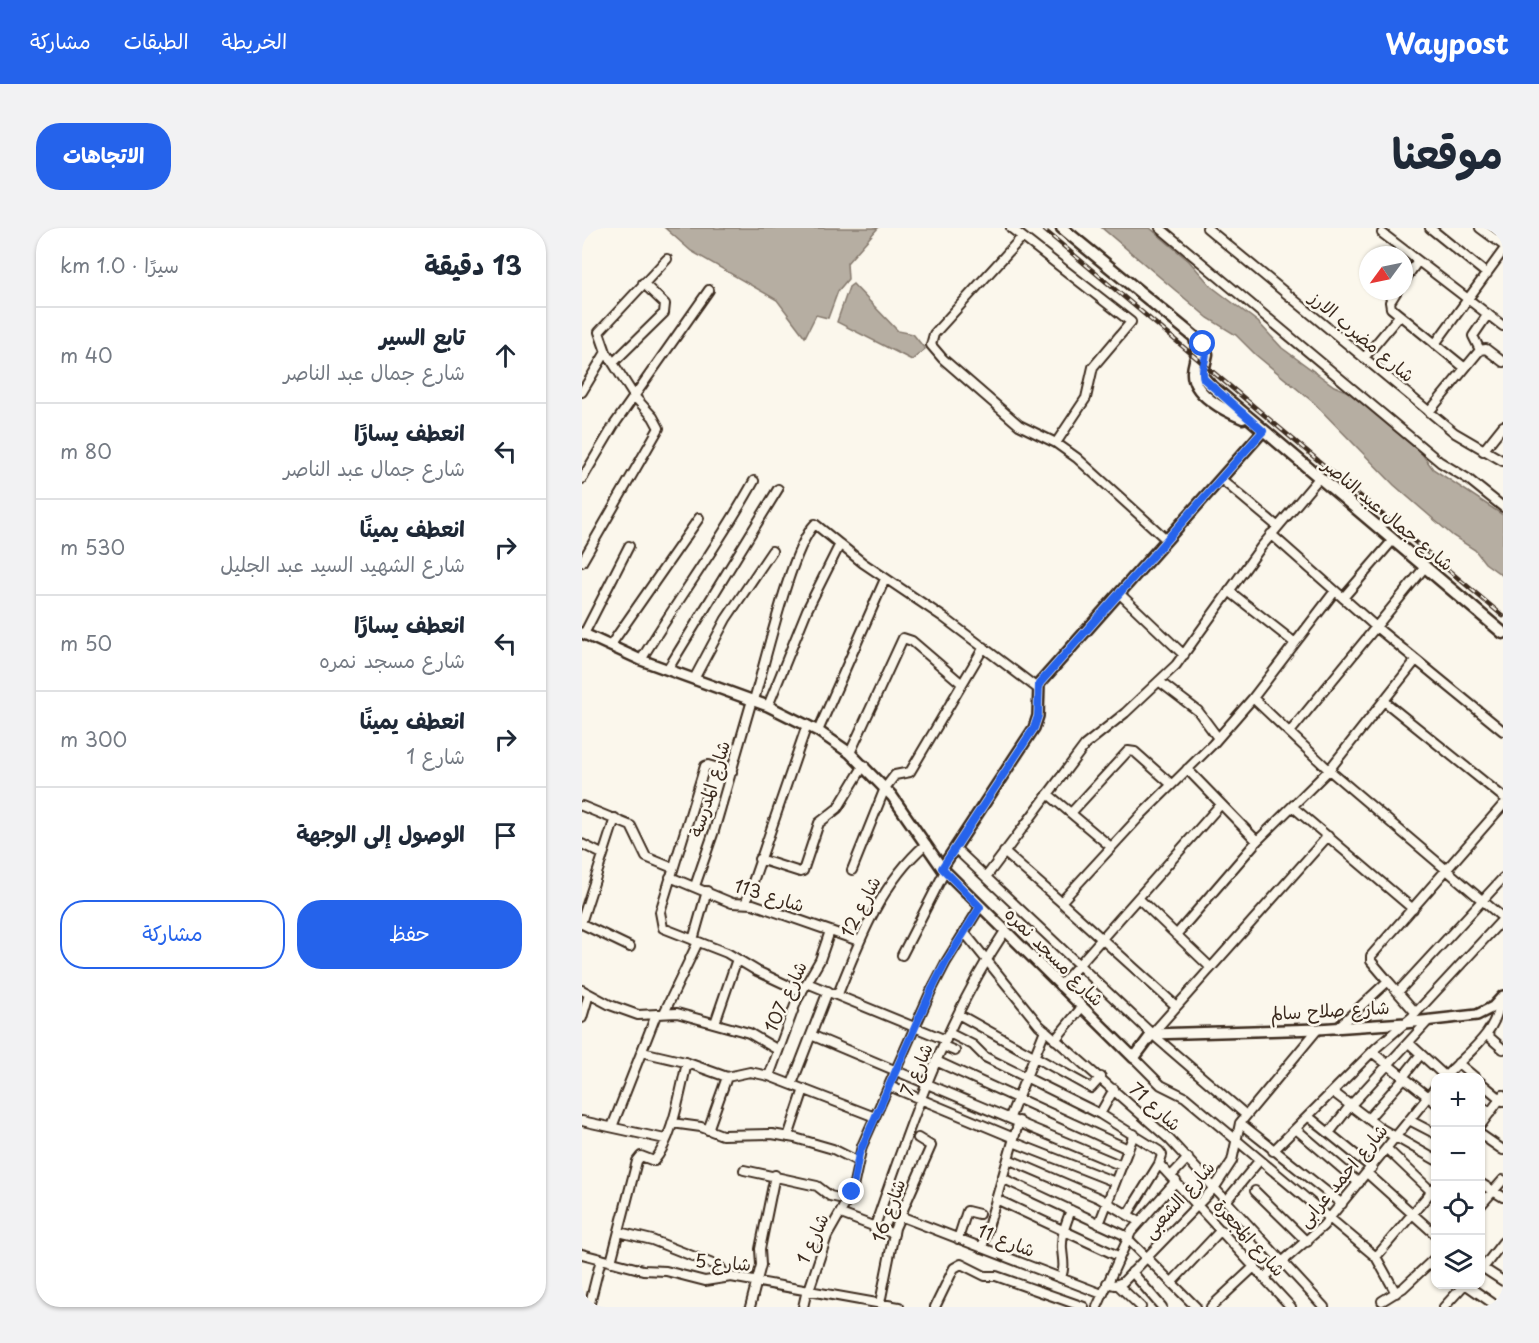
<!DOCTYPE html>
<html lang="ar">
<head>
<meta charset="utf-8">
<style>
  :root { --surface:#fff; --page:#f2f2f3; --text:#1f2937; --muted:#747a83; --line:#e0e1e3; --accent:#2563eb }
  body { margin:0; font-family:"Playpen Sans","Playpen Sans Arabic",sans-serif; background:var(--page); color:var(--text); direction:rtl }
  .controls { position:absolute; right:18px; bottom:18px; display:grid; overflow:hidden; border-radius:12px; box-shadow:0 2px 4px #0004 }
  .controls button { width:54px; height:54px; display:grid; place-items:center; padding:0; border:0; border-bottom:2px solid var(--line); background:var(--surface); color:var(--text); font:30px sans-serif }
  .compass { position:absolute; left:777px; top:18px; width:54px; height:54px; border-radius:50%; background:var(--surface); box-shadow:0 2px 4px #0004; rotate:237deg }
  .stop { position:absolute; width:18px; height:18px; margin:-14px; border:4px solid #2563eb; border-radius:50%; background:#fff }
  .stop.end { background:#2563eb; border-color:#fff; box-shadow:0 2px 6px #0008 }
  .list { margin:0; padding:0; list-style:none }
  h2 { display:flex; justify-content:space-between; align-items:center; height:78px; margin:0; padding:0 24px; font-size:26px }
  h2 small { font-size:20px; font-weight:400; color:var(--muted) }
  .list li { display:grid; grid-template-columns:39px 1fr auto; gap:18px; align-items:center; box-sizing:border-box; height:96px; padding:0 24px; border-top:2px solid var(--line) }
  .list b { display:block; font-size:22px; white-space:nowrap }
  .list p { margin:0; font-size:20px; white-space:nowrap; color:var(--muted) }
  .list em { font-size:20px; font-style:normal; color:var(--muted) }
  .actions { display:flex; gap:12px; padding:18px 24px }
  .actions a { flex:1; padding:14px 0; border:2px solid var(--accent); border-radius:24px; text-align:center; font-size:21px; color:var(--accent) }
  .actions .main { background:var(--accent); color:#fff }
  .icon { flex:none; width:33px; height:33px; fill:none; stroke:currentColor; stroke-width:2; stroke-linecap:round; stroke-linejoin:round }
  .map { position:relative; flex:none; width:921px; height:1079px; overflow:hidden; direction:ltr; border-radius:24px }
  header { display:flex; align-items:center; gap:36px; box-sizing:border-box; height:84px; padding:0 30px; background:var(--accent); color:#fff }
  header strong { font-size:28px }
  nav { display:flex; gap:33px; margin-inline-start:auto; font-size:21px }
  .intro { display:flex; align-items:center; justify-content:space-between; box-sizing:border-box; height:144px; padding:0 36px }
  h1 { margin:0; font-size:42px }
  .button { padding:15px 27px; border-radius:24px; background:var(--accent); color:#fff; font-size:21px; font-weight:700 }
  main { display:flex; gap:36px; padding:0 36px }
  aside { flex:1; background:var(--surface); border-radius:24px; box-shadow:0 2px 4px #0004 }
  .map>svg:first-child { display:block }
  .water { fill:#b6aea2; stroke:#85796d; stroke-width:1.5 }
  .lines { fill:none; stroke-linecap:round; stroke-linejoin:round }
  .minor-casing { stroke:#3b2a1e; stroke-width:12 }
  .tertiary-casing { stroke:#3b2a1e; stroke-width:14 }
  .secondary-casing { stroke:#3b2a1e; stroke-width:15 }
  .minor { stroke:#fbf7ec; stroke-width:8 }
  .tertiary { stroke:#fbf7ec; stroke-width:9 }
  .secondary { stroke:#fbf7ec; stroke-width:10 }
  .rail-casing { stroke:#3b2a1e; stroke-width:4.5 }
  .rail { stroke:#fbf7ec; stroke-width:2; stroke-dasharray:7; stroke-linecap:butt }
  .route { stroke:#2563eb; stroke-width:8 }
  .labels { text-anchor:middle; stroke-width:5; stroke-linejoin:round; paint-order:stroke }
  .street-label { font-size:18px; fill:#3b2a1e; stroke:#fbf7ec }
</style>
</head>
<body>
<header>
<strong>Waypost</strong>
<nav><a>الخريطة</a><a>الطبقات</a><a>مشاركة</a></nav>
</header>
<div class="intro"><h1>موقعنا</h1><a class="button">الاتجاهات</a></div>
<main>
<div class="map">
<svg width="921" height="1079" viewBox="0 0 921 1079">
  <rect width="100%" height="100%" fill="#fbf7ec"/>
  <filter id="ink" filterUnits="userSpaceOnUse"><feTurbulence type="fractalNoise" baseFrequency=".0167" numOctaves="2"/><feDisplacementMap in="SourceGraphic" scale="12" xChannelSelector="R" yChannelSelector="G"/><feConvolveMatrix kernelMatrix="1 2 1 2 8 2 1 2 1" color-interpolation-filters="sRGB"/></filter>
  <g filter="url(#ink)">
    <path class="water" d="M 83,0 L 296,0 L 265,35 L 266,51 L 256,63 L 246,90 L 234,87 L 223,109 L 195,72 L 109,23 Z
      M 520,0 L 568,0 L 607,33 L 630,59 L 676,94 L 700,120 L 752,158 L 771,166 L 840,226 L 851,241 L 921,287 L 921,348 L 903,335 L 893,322 L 871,308 L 812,257 L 731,174 L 674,127 L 654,107 L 626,90 Z
      M 271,56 L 316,103 L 331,106 L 343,121 L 330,132 L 255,94 L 267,59 Z"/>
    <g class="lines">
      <g class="minor-casing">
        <path id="minor" d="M 429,0 L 549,94 L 511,139 L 504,170 L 474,215
          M 578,0 L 858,234 L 886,251 L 921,279
          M 625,0 L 873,205 L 921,233
          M 848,0 L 905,46
          M 898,0 L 921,17
          M 800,5 L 921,98
          M 440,9 L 352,106 L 349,117 L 361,131 L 437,197 L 474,215 L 495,230 L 585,312
          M 822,53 L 836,33
          M 815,63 L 808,74 L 809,80 L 883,140
          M 853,116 L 921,23
          M 898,122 L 891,108 L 906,86
          M 24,124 L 17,104 L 85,31
          M 782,130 L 817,88
          M 31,135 L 82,85 L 83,76 L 61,55
          M 0,164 L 24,124 L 52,168 L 71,189 L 77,200 L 0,334
          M 847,184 L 898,122 L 904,121 L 921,134
          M 901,223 L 921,198
          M 0,251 L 32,197 L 127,62
          M 639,251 L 695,298
          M 689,306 L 794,399 L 921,503
          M 647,363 L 713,415
          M 538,366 L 602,427
          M 761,370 L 811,312
          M 2,406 L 47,318
          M 28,418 L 117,290
          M 59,432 C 96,371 138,315 172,253
          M 86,441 L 196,261
          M 112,451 L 144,391 L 190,323
          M 578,454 L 616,483 L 636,510
          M 671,470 L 747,542 L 921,690
          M 172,472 C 183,435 209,320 233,296 L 281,335 L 361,389 L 455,460
          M 802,473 L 921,569
          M 186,478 L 225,382 L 258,316
          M 236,503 L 303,351
          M 708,504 L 843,339
          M 268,525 L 321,410 L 330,413 L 379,455
          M 605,541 L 675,613 L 747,542 L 834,432
          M 150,544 L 126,537 L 123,538 L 78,684 L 81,700 L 145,725 L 175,743 L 220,764
          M 466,566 L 529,619
          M 0,578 L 49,598 L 64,629 L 91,640
          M 711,579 L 831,681
          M 489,585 L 546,523 L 553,524 L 589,556
          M 0,616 L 20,626
          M 373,620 L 570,806 L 664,887
          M 422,624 L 479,674 L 559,587 L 631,516 L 671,470 L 753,363
          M 177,631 L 218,644 L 221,643 L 237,595 L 256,580 L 282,537
          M 270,642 L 303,560 L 313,547 L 328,544 L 402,419
          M 88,649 L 150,675 L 171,676 L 277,713
          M 404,649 L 503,517 L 543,485 L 594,437 L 679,319 L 737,250
          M 113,658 L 132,603 L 170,472
          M 556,670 L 627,738
          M 164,674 L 225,497
          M 479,674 L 593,777
          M 0,692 L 33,590
          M 0,696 L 48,719
          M 382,704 L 457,797 L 587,911 L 742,1079
          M 594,707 L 675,613
          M 111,712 L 125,663
          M 320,727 L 363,643
          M 806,753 L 834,785
          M 225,755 L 364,812
          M 478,758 L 639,576
          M 0,762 L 28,777 L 56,787 L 95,785 L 167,805 L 196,822
          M 816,764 L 921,650
          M 256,766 C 278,711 299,655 344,616
          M 82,785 L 116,714
          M 376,786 L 509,860 L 519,849
          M 0,790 L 7,766
          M 133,795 L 155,731
          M 754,801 L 806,753 L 789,733 L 789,728 L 921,577
          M 367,805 L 391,817 L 403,829 L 518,886 L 577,923 L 580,927 L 577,936 L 546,986
          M 570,806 L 746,608
          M 229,807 L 540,938
          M 905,807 L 921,821
          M 473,812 L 500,779
          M 828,816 L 865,850
          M 361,818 L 373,823
          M 60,824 L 103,834 L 145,849 L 168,844 L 187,848 L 293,889
          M 790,824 L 854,875
          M 552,830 L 579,857 L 603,869 L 794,1029 L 814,1065
          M 354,833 L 546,921
          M 876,835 L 894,850
          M 187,848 L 215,772 L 238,732 L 248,703
          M 821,849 L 839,826
          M 862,850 C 884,825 914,808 918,772
          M 898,854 L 921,873
          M 210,856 L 246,763
          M 307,858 L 432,910
          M 751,864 L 798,900 L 854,932
          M 898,877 L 908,885
          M 518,886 L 532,861
          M 428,889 L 463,802
          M 727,889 L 790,940
          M 786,891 L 822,850
          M 827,892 L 854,906
          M 0,893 L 83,911
          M 90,895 L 119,899 L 140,907 L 190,906 L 213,910 L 251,921 L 275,933
          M 658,895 L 760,976
          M 898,898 L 921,867
          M 30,899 L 74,787
          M 126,902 L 145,849
          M 715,902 L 777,955
          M 747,905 L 768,878 L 847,792
          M 898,906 L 921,922
          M 206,909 L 222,861
          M 431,914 L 533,954
          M 805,921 L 849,963
          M 691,923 L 794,820 L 830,789 L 921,691
          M 426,931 L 517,970 L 556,993
          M 577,936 L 709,1079
          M 162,942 L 235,958 L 248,968 L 266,972
          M 785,945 L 854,1007
          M 589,948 L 606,930
          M 420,950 L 542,1007 L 614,1079
          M 898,955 L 921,969
          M 673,963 L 725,1014
          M 414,971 L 536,1028
          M 645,972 L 677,933
          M 898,978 L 921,952
          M 259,986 L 312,1006
          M 318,988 L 520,1066
          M 517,996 L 552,906
          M 292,1001 C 327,899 363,793 423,703
          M 37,1004 L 70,1012 L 138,1039 L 144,1049
          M 376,1011 L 385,983 L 397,986
          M 400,1020 L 437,893
          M 0,1026 L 61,1042 L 84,1043 L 123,1053 L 149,1049 L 317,1079
          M 794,1029 L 854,958
          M 29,1034 L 55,933 L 59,928 L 72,933 C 91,911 98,863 105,835
          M 898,1038 L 921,1053
          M 901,1040 L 921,1014
          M 550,1044 L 580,1079
          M 683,1049 L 741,998 L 854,859
          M 479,1050 C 483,1038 481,1033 480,1021 C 479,1007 484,995 489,982
          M 590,1054 L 639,1002
          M 525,1055 L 533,1057 L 541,1054 L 633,959 L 650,933 L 658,895 L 736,801
          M 883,1056 L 916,1079
          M 536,1057 L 559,1079
          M 227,1062 L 245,1008 L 270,964 L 280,918 L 349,763 L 364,734 L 398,679
          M 800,1073 L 821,1060 L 854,1029
          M 298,1075 L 313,1000 L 349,918 L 336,910
          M 7,1079 L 19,1031
          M 168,1079 L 179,1037 L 178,1021 L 193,947
          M 221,1079 L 225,1062
          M 353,1079 L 372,1040 L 379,1036 L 403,1048 L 414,1048 L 502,1079
          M 515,1079 L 549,1004 L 594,953
          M 629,1079 L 673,1038
          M 862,1079 L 883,1056"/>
      </g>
      <g class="tertiary-casing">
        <path id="tertiary" d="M 0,405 L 59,432 L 186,478 L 236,503 L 268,525 L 310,568 L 360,640 L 552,830 L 570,806 L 736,801 L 823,795 L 895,787 L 911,779 L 921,768
          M 360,640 L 452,500 L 456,488 L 457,456 L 681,203"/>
      </g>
      <g class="secondary-casing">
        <path id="secondary" d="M 480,0 L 621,116 L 625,126 L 620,148 L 626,155 L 921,405
          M 613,111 C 618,124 612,131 611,144 C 610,166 643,183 661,190"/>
      </g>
      <use href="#minor" class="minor"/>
      <use href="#tertiary" class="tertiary"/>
      <use href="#secondary" class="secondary"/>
      <g class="rail-casing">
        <path id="rail" d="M 460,0 L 921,388"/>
      </g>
      <use href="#rail" class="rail"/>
    </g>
  </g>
  <g class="lines" filter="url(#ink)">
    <path class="route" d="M 270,964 L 277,926 L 349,763 L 364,734 L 398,679 L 360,640 L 452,500 L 456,488 L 457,456 L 681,203 L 622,151 C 617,139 629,128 621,116"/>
  </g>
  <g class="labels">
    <g class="street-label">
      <text transform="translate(780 109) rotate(40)" y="6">شارع مضرب الارز</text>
      <text transform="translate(806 287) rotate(40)" y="6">شارع جمال عبد الناصر</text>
      <text transform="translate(128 561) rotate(-73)" y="6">شارع المدرسة</text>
      <text transform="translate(187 668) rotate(17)" y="6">شارع 113</text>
      <text transform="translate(279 679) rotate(-63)" y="6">شارع 12</text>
      <text transform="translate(472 729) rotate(45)" y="6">شارع مسجد نمره</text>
      <text transform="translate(204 769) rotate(-65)" y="6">شارع 107</text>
      <text transform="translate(748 783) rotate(-3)" y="6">شارع صلاح سالم</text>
      <text transform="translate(335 842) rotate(-67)" y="6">شارع 7</text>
      <text transform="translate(573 879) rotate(42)" y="6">شارع 71</text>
      <text transform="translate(761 948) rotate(-50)" y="6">شارع احمد عرابى</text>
      <text transform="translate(597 972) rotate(-48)" y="6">شارع الشعبى</text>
      <text transform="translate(307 983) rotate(-70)" y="6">شارع 16</text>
      <text transform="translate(667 1010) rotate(48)" y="6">شارع المجعرة</text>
      <text transform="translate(231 1011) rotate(-66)" y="6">شارع 1</text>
      <text transform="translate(424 1013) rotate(21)" y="6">شارع 11</text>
      <text transform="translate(141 1035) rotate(4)" y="6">شارع 5</text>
    </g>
  </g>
</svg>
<div class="controls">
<button>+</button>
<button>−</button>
<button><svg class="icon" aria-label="locate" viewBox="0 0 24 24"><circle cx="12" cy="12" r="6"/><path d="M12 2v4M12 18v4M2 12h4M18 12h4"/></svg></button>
<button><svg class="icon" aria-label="layers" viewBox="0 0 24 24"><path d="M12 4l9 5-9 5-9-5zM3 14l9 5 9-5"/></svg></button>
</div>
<svg class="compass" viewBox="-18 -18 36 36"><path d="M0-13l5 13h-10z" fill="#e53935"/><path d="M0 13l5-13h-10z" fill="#747a83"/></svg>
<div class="stop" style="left:621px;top:116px"></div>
<div class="stop end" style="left:270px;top:964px"></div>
</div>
<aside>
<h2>13 دقيقة<small>سيرًا · 1.0 km</small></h2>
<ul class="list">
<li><svg class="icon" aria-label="ahead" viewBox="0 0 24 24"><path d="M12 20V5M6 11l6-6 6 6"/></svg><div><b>تابع السير</b><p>شارع جمال عبد الناصر</p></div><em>40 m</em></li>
<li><svg class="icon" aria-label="left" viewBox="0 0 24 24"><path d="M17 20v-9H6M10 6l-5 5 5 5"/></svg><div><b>انعطف يسارًا</b><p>شارع جمال عبد الناصر</p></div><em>80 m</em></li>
<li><svg class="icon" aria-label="right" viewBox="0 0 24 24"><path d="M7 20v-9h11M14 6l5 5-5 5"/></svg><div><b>انعطف يمينًا</b><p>شارع الشهيد السيد عبد الجليل</p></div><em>530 m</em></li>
<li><svg class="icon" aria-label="left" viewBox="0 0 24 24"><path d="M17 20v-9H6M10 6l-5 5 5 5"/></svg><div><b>انعطف يسارًا</b><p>شارع مسجد نمره</p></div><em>50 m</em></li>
<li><svg class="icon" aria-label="right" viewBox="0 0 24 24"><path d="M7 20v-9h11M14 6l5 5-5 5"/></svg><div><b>انعطف يمينًا</b><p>شارع 1</p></div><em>300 m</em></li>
<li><svg class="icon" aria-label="arrive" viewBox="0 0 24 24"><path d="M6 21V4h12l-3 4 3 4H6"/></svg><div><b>الوصول إلى الوجهة</b></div></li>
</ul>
<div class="actions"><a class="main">حفظ</a><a>مشاركة</a></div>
</aside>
</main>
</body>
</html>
